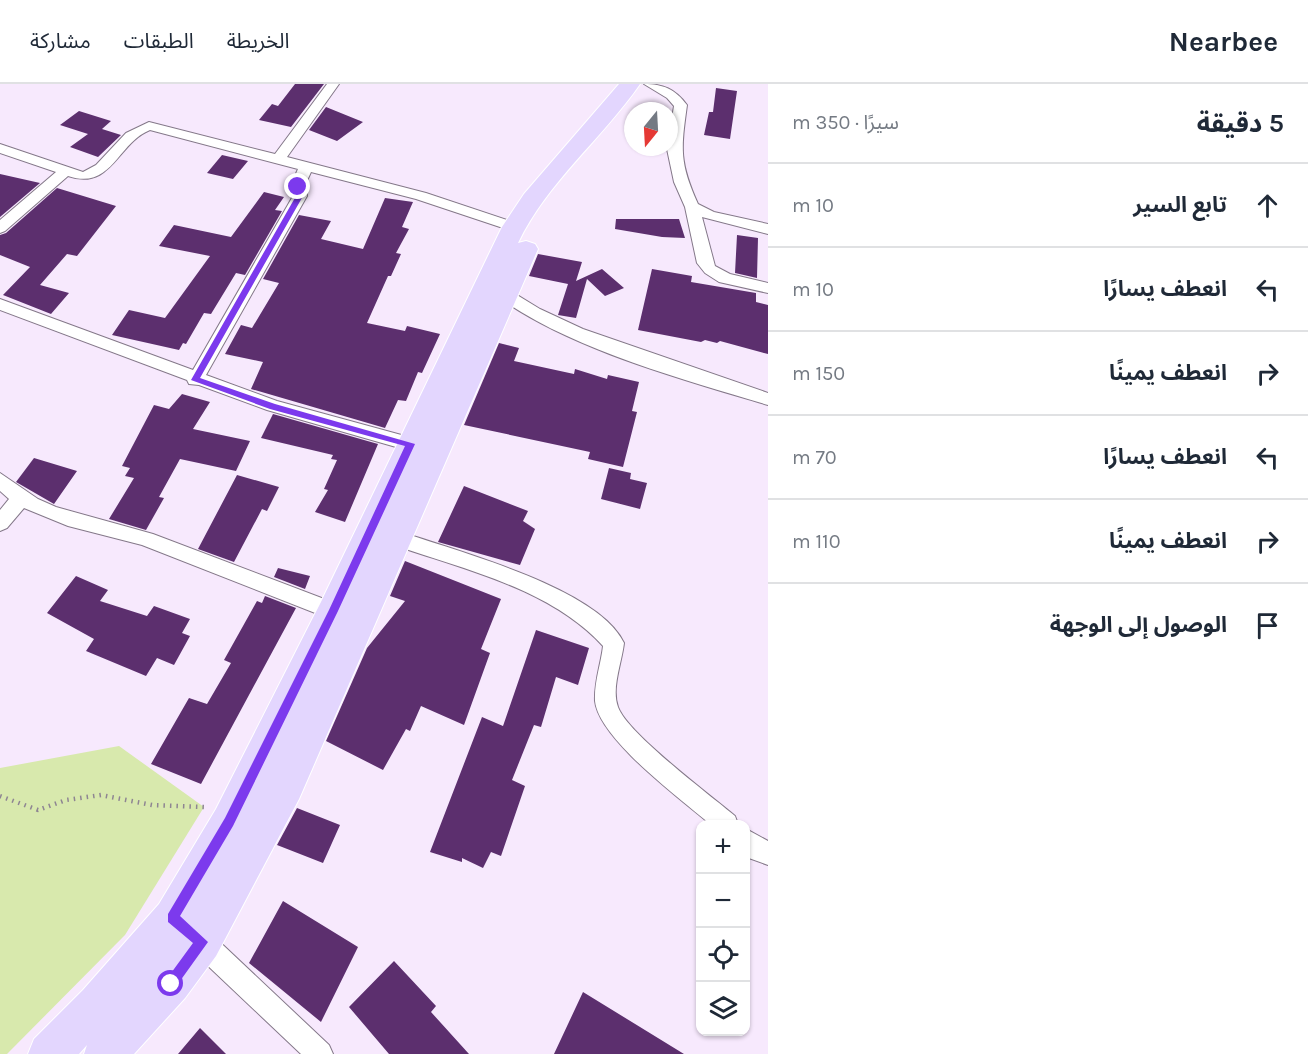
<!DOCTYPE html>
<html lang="ar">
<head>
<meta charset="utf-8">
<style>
  :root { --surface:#fff; --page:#f6f6f7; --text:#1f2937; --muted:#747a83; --line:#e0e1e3 }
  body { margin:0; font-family:Karla,"Noto Sans Arabic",sans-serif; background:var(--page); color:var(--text); direction:rtl }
  .controls { position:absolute; right:18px; bottom:18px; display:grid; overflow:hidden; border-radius:12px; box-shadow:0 2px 4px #0004 }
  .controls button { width:54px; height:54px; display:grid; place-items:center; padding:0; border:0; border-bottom:2px solid var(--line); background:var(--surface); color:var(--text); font:30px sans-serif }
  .compass { position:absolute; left:624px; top:18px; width:54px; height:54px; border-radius:50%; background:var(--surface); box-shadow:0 2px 4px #0004; rotate:198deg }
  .stop { position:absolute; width:18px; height:18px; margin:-14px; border:4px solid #7c3aed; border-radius:50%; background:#fff }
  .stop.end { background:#7c3aed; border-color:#fff; box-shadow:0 2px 6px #0008 }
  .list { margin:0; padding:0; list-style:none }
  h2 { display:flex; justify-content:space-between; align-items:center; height:78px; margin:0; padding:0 24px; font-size:26px }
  h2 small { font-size:20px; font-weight:400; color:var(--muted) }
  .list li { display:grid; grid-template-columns:39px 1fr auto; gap:18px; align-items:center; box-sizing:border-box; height:84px; padding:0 24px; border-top:2px solid var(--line) }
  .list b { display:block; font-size:22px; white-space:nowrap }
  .list em { font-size:20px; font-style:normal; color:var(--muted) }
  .icon { flex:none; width:33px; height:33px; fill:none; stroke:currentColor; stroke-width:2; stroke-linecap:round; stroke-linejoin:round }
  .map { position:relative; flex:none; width:768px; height:970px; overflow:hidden; direction:ltr }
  header { display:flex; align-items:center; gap:36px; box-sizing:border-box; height:84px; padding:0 30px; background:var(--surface); border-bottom:2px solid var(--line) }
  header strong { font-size:28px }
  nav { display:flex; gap:33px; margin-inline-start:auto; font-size:21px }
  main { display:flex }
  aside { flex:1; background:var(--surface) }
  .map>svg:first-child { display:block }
  .green { fill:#d8e9ad }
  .building { fill:#5c2f6e }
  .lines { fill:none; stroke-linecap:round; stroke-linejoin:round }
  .street-casing { stroke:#847889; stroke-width:2 }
  .primary-casing { stroke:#fff; stroke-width:2 }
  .path { stroke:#8e8592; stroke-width:4.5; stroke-dasharray:1.5 5; stroke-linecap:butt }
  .street { fill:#fff; fill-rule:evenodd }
  .primary { fill:#e3d6fe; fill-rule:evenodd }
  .route { fill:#7c3aed }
</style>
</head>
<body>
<header>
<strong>Nearbee</strong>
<nav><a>الخريطة</a><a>الطبقات</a><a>مشاركة</a></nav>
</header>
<main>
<aside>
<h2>5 دقيقة<small>سيرًا · 350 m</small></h2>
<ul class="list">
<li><svg class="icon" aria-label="ahead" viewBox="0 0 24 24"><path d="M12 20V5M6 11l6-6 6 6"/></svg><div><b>تابع السير</b></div><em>10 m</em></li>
<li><svg class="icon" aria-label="left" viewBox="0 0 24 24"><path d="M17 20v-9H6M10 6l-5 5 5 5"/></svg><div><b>انعطف يسارًا</b></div><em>10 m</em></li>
<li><svg class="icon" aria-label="right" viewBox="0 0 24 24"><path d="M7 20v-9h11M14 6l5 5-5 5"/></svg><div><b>انعطف يمينًا</b></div><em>150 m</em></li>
<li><svg class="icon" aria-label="left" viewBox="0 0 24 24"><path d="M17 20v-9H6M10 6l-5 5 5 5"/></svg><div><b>انعطف يسارًا</b></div><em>70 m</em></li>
<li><svg class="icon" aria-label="right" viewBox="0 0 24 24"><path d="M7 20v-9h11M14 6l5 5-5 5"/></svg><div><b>انعطف يمينًا</b></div><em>110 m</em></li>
<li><svg class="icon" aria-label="arrive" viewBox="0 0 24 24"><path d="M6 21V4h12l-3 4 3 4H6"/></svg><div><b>الوصول إلى الوجهة</b></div></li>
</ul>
</aside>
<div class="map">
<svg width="768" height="970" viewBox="0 0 768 970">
  <rect width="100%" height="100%" fill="#f7e9fd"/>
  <path class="green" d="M 119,662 L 204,723 L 125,851 L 7,970 L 0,970 L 0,684 Z"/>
  <path class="building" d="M 295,0 L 324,0 L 291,43 L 259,36 L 272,20 L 278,22 Z
    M 716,4 L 737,7 L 730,55 L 704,51 L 709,28 L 713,28 Z
    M 326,23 L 363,38 L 337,57 L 309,46 Z
    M 79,27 L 111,37 L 102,45 L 121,51 L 98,73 L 70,63 L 88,50 L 60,41 Z
    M 222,71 L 248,77 L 233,95 L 207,89 Z
    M 0,90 L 40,99 L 0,133 Z
    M 57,104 L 116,122 L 77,172 L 67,170 L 40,201 L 69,209 L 51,230 L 3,211 L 30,183 L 0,171 L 0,151 L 6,149 Z
    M 264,108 L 284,113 L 275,126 L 282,127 L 245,191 L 236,189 L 211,230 L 204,229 L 186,260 L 183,259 L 179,266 L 112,251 L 129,226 L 165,234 L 210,172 L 159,162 L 174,141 L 231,153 Z
    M 385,114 L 413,118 L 402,143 L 409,145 L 396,169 L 401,170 L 391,192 L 388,192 L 367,239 L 405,247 L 407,242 L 440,250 L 422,289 L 418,288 L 406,317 L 398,316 L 385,344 L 251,305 L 263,278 L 225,270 L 241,241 L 252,244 L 279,199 L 263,195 L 299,131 L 331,137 L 321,155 L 363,165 Z
    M 616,135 L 679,135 L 685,154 L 662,153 L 615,145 Z
    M 737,151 L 758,154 L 757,194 L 735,189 Z
    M 538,170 L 582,178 L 576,197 L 602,185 L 624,204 L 605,212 L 587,195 L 576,234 L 558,231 L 568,200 L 529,192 Z
    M 652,185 L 692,192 L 691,198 L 756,209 L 756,218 L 768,221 L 768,270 L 720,257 L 717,259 L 705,256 L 701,258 L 638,246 Z
    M 499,259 L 519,264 L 514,277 L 574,290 L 575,285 L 607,295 L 608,291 L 639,298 L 632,327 L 637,328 L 623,383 L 588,375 L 590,368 L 464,341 Z
    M 182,310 L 210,318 L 193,345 L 250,357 L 236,387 L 180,375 L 159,413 L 164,414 L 146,446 L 109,435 L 134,394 L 125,392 L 130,384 L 122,382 L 154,321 L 169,325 Z
    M 273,330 L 378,360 L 345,438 L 315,428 L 328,406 L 324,405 L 337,376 L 331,375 L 333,371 L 261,354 Z
    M 34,374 L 77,387 L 54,420 L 16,398 Z
    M 609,384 L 631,389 L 630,395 L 647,399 L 640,425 L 601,415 Z
    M 237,391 L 279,403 L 267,427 L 262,425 L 234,478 L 198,465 Z
    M 464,402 L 528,427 L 523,437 L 535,445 L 520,481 L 438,458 Z
    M 405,477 L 501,515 L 481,565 L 490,569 L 464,641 L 421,622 L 410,647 L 406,645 L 383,686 L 326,657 L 367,564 L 405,517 L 390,512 Z
    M 278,484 L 310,492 L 305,505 L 274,493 Z
    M 76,492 L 108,506 L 100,517 L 147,532 L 154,522 L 190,535 L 182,549 L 190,552 L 174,581 L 157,574 L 146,592 L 86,567 L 94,555 L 47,529 Z
    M 265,512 L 296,524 L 201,700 L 151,680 L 189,614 L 207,620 L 231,579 L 224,576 L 257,517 L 262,519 Z
    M 536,546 L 589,564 L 578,601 L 556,593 L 541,643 L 534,641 L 512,696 L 525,702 L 501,772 L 491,768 L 483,784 L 462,774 L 462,778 L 430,768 L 482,633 L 503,642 Z
    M 297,724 L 340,741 L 323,779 L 277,761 Z
    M 283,817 L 358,863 L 321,938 L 249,879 Z
    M 394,877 L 436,922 L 431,928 L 469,970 L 389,970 L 349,923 Z
    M 583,908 L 684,970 L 554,970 Z
    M 200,944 L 226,970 L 178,970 Z"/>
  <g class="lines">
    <g class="street-casing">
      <path id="street" d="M 327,0 L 339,0 L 287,73 L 426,109 L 519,140 L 521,143 L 514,148 L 509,146 L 416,115 L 311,88 L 305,101 L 307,112 L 206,291 L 277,317 L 416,355 L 419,360 L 416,365 L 410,367 L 267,326 L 199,301 L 189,300 L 187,296 L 0,226 L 0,215 L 193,286 L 293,112 L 291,101 L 298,85 L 150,46 C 117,59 112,107 68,92 L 5,147 L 0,149 L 0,136 L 56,88 L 0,69 L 0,60 L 83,88 L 96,81 L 126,49 L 149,38 L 275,70 Z
        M 644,0 C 663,0 675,5 687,21 C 681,65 679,78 698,120 L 714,128 L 768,140 L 768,150 L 702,133 L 715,182 L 730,190 L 768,199 L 768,209 L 719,198 L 705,189 L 697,179 L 685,123 L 674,98 L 667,65 L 674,22 L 667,14 Z
        M 494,197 L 540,225 L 583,245 L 768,309 L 768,321 C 681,295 559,262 489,206 L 486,202 Z
        M 0,389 L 38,415 L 56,423 L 153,450 L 340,521 L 343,527 L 340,533 L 333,536 L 142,461 L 68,442 L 24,424 L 7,444 L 0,447 L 0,426 L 9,415 L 0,407 Z
        M 395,446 C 452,466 598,503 624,559 C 622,578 611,604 618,623 C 627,649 710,711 735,732 L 738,740 L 710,740 C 681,715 599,655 595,617 C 594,598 601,580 603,562 C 549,503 461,485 388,459 L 385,454 L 388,449 Z
        M 746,745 L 768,757 L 768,781 L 746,773 Z
        M 197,842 L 206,845 L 329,961 L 333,970 L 301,970 L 188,863 L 185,854 L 188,845 Z"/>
    </g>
    <g class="primary-casing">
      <path id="primary" d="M 619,0 L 640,0 C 602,55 547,98 518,159 L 526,157 L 535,160 L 538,165 L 299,715 L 216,872 L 185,914 L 134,970 L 84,970 L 87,961 L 79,970 L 28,970 L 34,955 L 83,906 L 159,820 L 216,725 L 321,518 L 502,143 L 524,110 Z"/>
    </g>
    <path class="path" d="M 0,712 L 38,726 L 66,716 L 101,711 L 152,721 L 204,723"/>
    <use href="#street" class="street"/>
    <use href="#primary" class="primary"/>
  </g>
  <path class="route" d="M 298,101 L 301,103 L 303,112 L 200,294 L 275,320 L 415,360 L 338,527 L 233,742 L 180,832 L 208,858 L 175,904 L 171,906 L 165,900 L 166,896 L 193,859 L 168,838 L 168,830 L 225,734 L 329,526 L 405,362 L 270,325 L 191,296 L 296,112 L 294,103 Z"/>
</svg>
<div class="controls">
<button>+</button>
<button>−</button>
<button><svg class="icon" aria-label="locate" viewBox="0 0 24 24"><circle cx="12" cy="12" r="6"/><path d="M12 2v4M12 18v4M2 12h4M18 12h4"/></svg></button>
<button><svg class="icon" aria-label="layers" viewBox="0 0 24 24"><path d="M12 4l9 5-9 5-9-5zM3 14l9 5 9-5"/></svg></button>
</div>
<svg class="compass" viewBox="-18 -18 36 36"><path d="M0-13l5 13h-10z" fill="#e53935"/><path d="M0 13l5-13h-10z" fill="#747a83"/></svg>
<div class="stop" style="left:171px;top:900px"></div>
<div class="stop end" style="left:298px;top:103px"></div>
</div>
</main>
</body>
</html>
